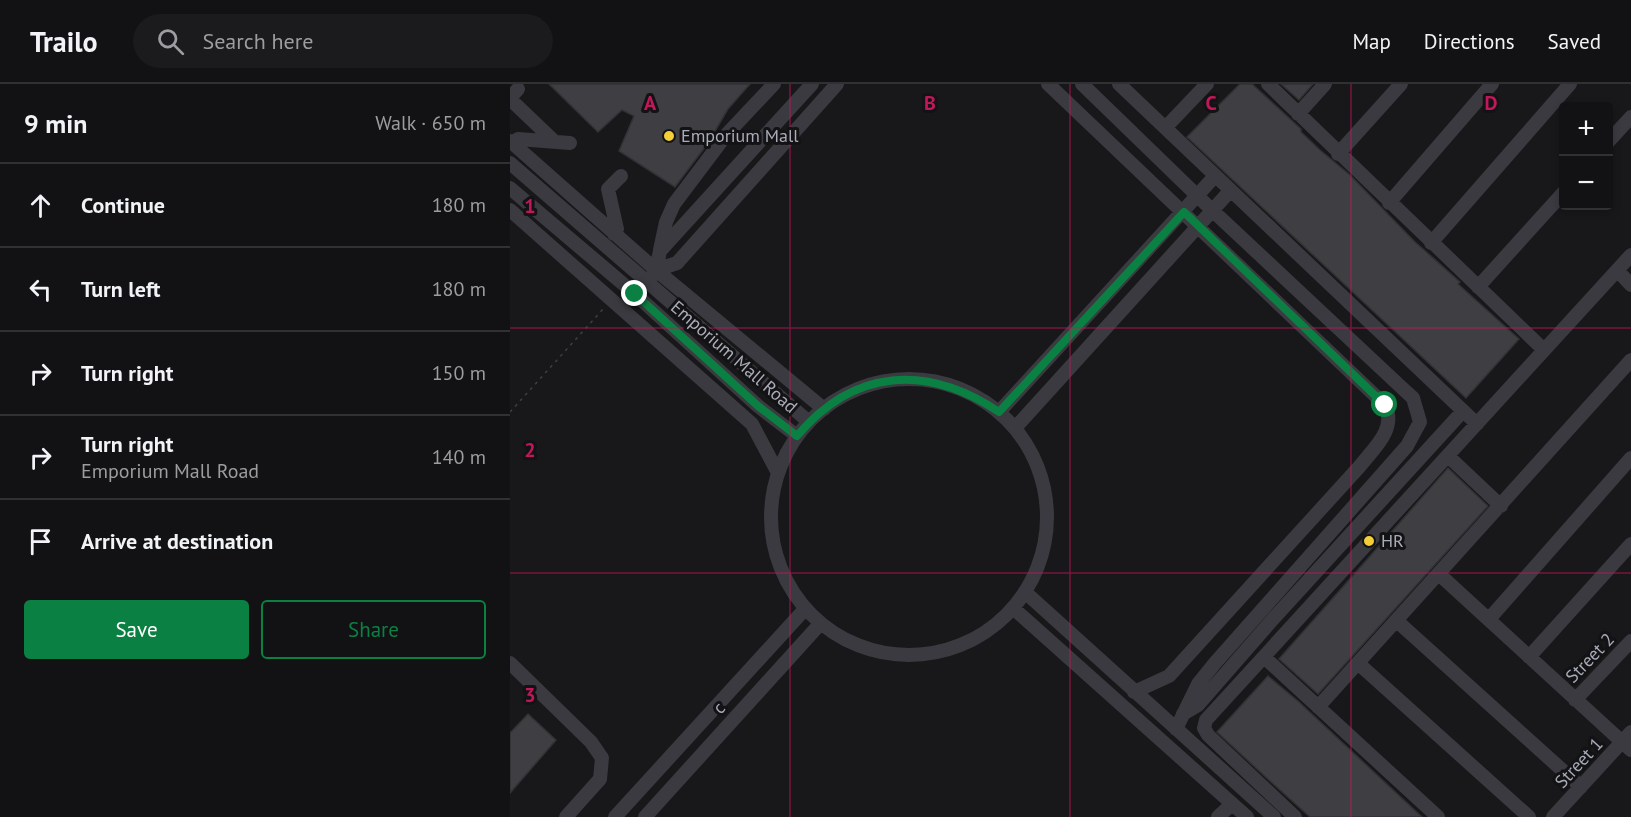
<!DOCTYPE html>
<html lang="en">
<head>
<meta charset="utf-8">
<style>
  :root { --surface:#121113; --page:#1b1a1c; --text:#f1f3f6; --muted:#9c9da0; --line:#313133; --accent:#0b8043 }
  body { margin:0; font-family:"PT Sans",sans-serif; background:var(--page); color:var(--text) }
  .controls { position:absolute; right:18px; top:18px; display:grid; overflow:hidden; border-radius:6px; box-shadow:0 3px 9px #0003 }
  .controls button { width:54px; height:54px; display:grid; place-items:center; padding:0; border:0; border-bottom:2px solid var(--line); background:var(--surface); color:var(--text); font:30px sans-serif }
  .stop { position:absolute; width:18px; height:18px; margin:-14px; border:4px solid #0b8043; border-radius:50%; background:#fff }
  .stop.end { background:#0b8043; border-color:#fff; box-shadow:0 2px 6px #0008 }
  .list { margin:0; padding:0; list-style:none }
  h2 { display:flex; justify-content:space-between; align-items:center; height:78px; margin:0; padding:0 24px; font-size:26px }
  h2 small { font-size:20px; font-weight:400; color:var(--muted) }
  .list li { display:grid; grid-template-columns:39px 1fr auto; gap:18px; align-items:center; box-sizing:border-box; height:84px; padding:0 24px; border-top:2px solid var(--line) }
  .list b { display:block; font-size:22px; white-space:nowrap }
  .list p { margin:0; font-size:20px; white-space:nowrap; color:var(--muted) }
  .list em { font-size:20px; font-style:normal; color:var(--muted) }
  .actions { display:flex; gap:12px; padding:18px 24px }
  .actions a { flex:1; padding:14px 0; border:2px solid var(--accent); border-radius:6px; text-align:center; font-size:21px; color:var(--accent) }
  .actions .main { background:var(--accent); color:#fff }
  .icon { flex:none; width:33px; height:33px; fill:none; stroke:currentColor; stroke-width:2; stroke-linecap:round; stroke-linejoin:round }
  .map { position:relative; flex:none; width:1121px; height:733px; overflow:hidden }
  header { display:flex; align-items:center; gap:36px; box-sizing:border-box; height:84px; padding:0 30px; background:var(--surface); border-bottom:2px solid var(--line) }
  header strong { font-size:28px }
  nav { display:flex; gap:33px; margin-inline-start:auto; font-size:21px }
  .search { width:420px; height:54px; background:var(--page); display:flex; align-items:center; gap:15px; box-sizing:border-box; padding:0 21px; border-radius:33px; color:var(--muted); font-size:22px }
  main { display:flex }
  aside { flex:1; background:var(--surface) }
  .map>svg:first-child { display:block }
  .building { fill:#3f3f43; stroke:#323135; stroke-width:1.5 }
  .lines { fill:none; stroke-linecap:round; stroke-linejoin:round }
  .path { stroke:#3e3f45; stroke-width:1.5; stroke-dasharray:3 4.5; stroke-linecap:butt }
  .minor { stroke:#3a3a40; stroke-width:14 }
  .route { stroke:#0b8043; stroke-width:8 }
  .grid { fill:none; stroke:#c2185b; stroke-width:1.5; stroke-opacity:0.55 }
  .poi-dot { fill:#f3ce36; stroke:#131214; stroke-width:2 }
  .labels { text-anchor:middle; stroke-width:6; stroke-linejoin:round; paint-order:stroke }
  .poi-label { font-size:18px; fill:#a9acb9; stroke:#131214; text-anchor:start }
  .street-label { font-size:18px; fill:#a9acb9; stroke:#131214 }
  .grid-label { font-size:20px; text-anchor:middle; font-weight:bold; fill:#c2185b; stroke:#131214; stroke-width:6; stroke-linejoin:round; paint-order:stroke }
</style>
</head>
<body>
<header>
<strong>Trailo</strong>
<div class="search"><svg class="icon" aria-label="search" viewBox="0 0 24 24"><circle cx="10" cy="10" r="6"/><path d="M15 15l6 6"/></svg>Search here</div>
<nav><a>Map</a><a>Directions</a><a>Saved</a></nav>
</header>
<main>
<aside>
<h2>9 min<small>Walk · 650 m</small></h2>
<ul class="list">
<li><svg class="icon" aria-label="ahead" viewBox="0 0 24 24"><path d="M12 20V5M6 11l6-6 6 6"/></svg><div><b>Continue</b></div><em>180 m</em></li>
<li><svg class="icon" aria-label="left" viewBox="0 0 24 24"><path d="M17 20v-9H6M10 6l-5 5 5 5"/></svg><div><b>Turn left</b></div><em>180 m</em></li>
<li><svg class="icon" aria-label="right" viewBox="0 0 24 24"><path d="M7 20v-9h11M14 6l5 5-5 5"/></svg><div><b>Turn right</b></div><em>150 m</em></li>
<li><svg class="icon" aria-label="right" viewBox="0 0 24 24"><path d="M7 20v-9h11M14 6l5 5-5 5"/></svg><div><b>Turn right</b><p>Emporium Mall Road</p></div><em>140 m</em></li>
<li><svg class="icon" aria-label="arrive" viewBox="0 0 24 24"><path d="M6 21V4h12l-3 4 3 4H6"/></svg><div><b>Arrive at destination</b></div></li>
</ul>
<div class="actions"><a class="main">Save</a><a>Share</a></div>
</aside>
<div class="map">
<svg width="1121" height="733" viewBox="0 0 1121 733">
  <rect width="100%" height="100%" fill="#181719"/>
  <path class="building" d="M 39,0 L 240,0 L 218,25 L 198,59 L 165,103 L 109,67 L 124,32 L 112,26 L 88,48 Z
    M 730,0 L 742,0 L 791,45 L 791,48 L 810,66 L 840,91 L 904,157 L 950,198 L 948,200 L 1009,255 L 956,314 L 677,53 Z
    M 771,0 L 803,0 L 789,16 Z
    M 938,384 L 978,422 L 808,610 L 769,575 Z
    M 758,592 L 789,618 L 912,733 L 800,733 L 760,697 L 707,648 Z
    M 18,630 L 46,656 L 0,709 L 0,649 Z"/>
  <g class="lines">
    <path class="path" d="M 0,328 L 94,224"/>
    <path class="minor" d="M 538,0 L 875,321 C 887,345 864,364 850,382 L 659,592 L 624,608
      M 572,0 L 703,127 L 890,302 L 903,314 L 910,338 L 897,362 L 705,579 L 688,600 L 666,645
      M 609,0 L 967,340
      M 758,0 L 1034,266
      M 0,14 L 8,5
      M 0,15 L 45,58
      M 788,30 L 815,0
      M 656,43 L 697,0
      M 0,57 L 146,186 L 314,325
      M 1098,58 L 1121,33
      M 3,60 L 8,55 L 60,59
      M 828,70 L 891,0
      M 0,79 L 299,338
      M 0,104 L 125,210 L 248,322 L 287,352
      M 879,119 L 982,0
      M 0,126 L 242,340 L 268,389
      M 104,150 L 107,145 L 98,105 L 111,92
      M 921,159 L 1060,0
      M 150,166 L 156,138 L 164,120 L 216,51 L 264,0
      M 146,186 L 167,179 L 327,0
      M 1107,186 L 1121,201
      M 142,192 L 146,186 L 150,167 L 302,0
      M 968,203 L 1054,108
      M261 433a138 138 0 1 1 276 0a138 138 0 1 1-276 0Z
      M 489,328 L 705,92
      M 505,344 L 720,107
      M 938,372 L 991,422
      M 930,491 L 1121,666
      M 515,508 L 764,733
      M 503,524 L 737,733
      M 979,535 L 1121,374
      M 888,538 L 1071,703
      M 754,573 L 928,733
      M 1019,573 L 1121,460
      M 0,579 L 81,658 L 92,674 L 90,695 L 56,733
      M 849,580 L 1019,733
      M 1065,616 L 1121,557
      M 808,623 L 1121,276
      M 673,630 L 688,621 L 763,535 L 953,327
      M 105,733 L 295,525
      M 135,733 L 310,540
      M 708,733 L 722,720
      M 785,733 L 698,651 L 694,644 L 696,636 L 1121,171
      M 1043,733 L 1121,648"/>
  </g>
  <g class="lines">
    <path class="route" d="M 125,210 L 248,322 L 287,352 C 344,284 417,280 489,328 L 674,128 L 875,321"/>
  </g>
  <path class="grid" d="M 280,0 L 280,733M 560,0 L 560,733M 841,0 L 841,733M 0,244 L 1121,244M 0,489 L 1121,489"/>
  <g class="poi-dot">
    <circle cx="159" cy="52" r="6"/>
    <circle cx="859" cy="457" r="6"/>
  </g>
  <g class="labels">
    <g class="poi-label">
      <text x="171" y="58">Emporium Mall</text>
      <text x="871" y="463">HR</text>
    </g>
    <g class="street-label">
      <text transform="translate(224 273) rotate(41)" y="6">Emporium Mall Road</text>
      <text transform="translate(1080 574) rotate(-46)" y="6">Street 2</text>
      <text transform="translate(209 624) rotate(-48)" y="6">c</text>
      <text transform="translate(1069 679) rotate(-47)" y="6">Street 1</text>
    </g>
  </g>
  <g class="grid-label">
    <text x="140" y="26">A</text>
    <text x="420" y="26">B</text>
    <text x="701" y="26">C</text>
    <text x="981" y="26">D</text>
    <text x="20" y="129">1</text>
    <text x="20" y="373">2</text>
    <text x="20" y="618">3</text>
  </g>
</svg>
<div class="controls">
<button>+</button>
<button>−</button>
</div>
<div class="stop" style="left:875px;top:321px"></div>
<div class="stop end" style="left:125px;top:210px"></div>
</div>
</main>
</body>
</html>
